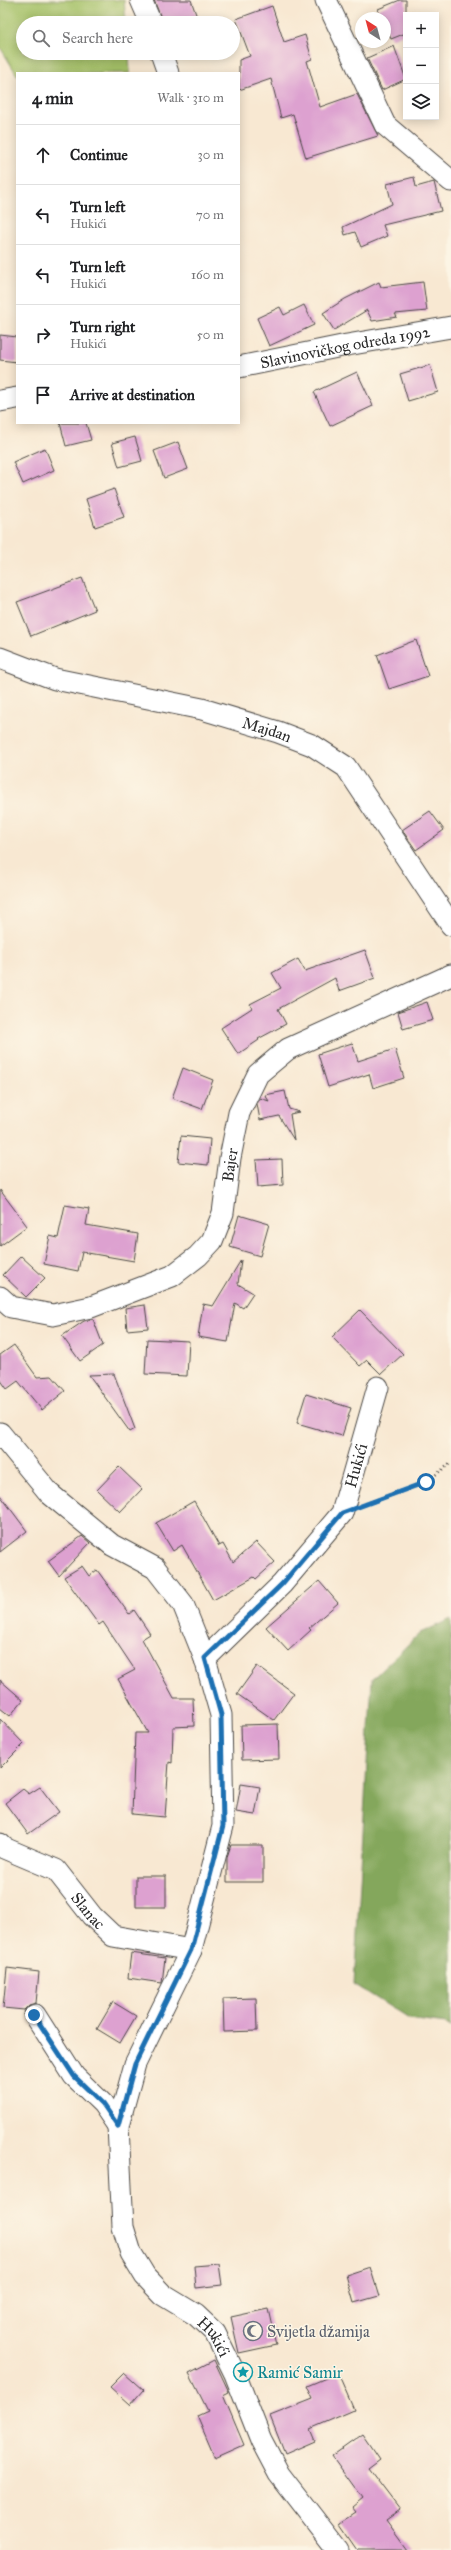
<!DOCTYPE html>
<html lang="en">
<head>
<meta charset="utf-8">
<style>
  :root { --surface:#fff; --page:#f2f2f2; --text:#202124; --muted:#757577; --line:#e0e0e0 }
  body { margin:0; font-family:"IM FELL Great Primer",serif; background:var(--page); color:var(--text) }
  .controls { position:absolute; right:12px; top:12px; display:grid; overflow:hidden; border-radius:0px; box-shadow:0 2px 10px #0003 }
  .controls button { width:36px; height:36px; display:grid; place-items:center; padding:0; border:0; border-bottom:1px solid var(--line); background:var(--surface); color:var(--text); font:20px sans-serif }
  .compass { position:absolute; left:355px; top:12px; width:36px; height:36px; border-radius:50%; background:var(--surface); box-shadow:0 2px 10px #0003; rotate:324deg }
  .stop { position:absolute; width:12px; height:12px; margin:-9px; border:3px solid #1f6fb2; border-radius:50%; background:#fff }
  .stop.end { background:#1f6fb2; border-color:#fff; box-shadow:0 1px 4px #0008 }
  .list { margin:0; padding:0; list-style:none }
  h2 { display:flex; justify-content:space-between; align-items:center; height:52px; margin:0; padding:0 16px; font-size:17px }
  h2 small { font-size:13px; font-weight:400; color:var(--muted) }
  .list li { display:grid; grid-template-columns:26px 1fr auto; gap:12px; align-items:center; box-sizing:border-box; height:60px; padding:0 16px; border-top:1px solid var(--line) }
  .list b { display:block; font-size:15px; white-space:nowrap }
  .list p { margin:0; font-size:13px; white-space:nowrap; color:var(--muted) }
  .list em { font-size:13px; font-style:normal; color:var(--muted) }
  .icon { flex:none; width:22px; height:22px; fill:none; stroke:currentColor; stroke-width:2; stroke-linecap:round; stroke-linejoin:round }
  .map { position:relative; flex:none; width:451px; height:2550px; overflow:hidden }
  .search { position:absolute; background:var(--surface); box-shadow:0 2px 10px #0003; left:16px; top:16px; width:224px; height:44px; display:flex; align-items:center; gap:10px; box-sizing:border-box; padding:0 14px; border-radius:22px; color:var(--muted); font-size:15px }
  .panel { position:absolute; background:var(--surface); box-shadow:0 2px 10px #0003; left:16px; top:72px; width:224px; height:352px; border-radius:0px }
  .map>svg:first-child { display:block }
  .green { fill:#a5c167; stroke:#687649 }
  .forest { fill:#84a75c; stroke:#586944 }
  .building { fill:#dda1d0 }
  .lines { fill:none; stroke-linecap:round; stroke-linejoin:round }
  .street-casing { stroke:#4a4744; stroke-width:23 }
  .path { stroke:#4a4744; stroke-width:2.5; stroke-dasharray:1 3; stroke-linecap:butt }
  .street { stroke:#fff; stroke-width:21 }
  .route { stroke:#1f6fb2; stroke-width:5 }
  .labels { text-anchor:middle; stroke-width:3; stroke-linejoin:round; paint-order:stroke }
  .street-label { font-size:16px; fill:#2b2b2b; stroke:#fcf5e5 }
  .worship-label { font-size:16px; fill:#5b616d; stroke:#fcf5e5; text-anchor:start }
  .culture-label { font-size:16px; fill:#0d838f; stroke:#fcf5e5; text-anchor:start }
</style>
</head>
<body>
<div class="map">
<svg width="451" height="2550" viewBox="0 0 451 2550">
  <rect width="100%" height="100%" fill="#fcf5e5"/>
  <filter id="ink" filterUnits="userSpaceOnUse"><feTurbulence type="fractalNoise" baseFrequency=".025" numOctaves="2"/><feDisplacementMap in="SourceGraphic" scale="8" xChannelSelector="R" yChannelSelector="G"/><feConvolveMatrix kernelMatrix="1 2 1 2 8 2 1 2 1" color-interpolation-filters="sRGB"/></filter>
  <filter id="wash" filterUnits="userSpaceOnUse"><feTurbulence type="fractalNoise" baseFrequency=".012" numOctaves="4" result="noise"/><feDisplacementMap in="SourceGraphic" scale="16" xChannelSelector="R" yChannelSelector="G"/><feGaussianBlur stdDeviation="0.9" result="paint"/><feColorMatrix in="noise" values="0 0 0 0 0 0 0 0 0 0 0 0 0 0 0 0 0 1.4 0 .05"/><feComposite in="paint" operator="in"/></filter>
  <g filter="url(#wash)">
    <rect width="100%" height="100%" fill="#f8e8d2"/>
    <path class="green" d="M 0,0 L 124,0 L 126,23 L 23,23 L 23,53 L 129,53 L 130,73 L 17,75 L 0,47 Z"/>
    <path class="forest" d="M 451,1619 L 451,2027 L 446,2024 L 409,2019 L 354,1984 L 372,1679 L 420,1633 Z"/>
    <g id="blocks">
      <path class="building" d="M 154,0 L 191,0 L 199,23 L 163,23 Z
        M 400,0 L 406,0 L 406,33 L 391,39 L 385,26 L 385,18 L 381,18 L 378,9 Z
        M 272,6 L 284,42 L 305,35 L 312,59 L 307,61 L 320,107 L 357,94 L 378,136 L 306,158 L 293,114 L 281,118 L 271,79 L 239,90 L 239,60 L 250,56 L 236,19 Z
        M 394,46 L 406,79 L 382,90 L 367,58 Z
        M 414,177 L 416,187 L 434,182 L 441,211 L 383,225 L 387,236 L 361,247 L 355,232 L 345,235 L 343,227 L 392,204 L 387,184 Z
        M 379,282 L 381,287 L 423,282 L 427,311 L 395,314 L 397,317 L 372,321 L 367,310 L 334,330 L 323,313 L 345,299 Z
        M 304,305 L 314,325 L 269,346 L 257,318 L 280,307 L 284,315 Z
        M 0,335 L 17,337 L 17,362 L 0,360 Z
        M 430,365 L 438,392 L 408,401 L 400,374 Z
        M 357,372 L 373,406 L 330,426 L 314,392 Z
        M 60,423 L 86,423 L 91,440 L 66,446 Z
        M 135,437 L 142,461 L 119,467 L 112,443 Z
        M 178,442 L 188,469 L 164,478 L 154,451 Z
        M 45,448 L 54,470 L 23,484 L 13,462 Z
        M 114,489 L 124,517 L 95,527 L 86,499 Z
        M 82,578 L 95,610 L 31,636 L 17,602 Z
        M 416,640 L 428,676 L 389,689 L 377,655 Z
        M 430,811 L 444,830 L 416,850 L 402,830 Z
        M 365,950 L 375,978 L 339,991 L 335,978 L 278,1009 L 286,1024 L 258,1039 L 259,1040 L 238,1054 L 221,1028 L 252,1008 L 250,1004 L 281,988 L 272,973 L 298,959 L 305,971 Z
        M 427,1002 L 433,1020 L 403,1029 L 398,1012 Z
        M 352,1043 L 358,1061 L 395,1049 L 404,1078 L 373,1088 L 369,1074 L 328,1087 L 318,1054 Z
        M 183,1068 L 213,1080 L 202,1109 L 172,1098 Z
        M 285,1091 L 289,1109 L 299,1112 L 290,1114 L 294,1140 L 279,1116 L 260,1120 L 257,1104 L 260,1098 L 269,1101 L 265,1095 Z
        M 181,1136 L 210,1139 L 208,1165 L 178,1162 Z
        M 282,1159 L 283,1185 L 258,1187 L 256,1160 Z
        M 0,1190 L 27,1226 L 0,1246 Z
        M 65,1205 L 89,1209 L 86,1225 L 138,1234 L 134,1261 L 82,1252 L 78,1271 L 44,1264 L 50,1236 L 58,1238 Z
        M 239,1215 L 269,1224 L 260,1256 L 230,1247 Z
        M 21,1256 L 45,1278 L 26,1297 L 3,1275 Z
        M 241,1260 L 238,1284 L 253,1293 L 243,1308 L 235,1303 L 228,1342 L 198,1337 L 203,1304 L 213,1306 Z
        M 145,1305 L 148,1328 L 127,1330 L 125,1308 Z
        M 360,1310 L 403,1354 L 381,1374 L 367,1360 L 360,1366 L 332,1337 Z
        M 93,1319 L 103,1345 L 80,1361 L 62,1336 L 84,1321 Z
        M 147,1339 L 189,1341 L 187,1376 L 145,1374 Z
        M 14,1345 L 37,1377 L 52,1376 L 65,1391 L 42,1410 L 18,1381 L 7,1389 L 0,1379 L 0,1355 Z
        M 114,1374 L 135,1429 L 130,1432 L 89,1375 Z
        M 306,1394 L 351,1408 L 342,1436 L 297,1423 Z
        M 119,1467 L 142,1489 L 120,1512 L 97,1490 Z
        M 0,1495 L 27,1531 L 0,1552 Z
        M 194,1501 L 219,1546 L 223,1544 L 233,1562 L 256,1542 L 275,1562 L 256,1579 L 254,1577 L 213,1600 L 182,1545 L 173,1551 L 156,1523 Z
        M 82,1536 L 90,1543 L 59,1576 L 48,1561 Z
        M 82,1566 L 89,1576 L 97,1570 L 129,1614 L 134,1610 L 150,1634 L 142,1639 L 174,1698 L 193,1698 L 194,1726 L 173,1727 L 172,1763 L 169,1762 L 165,1817 L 132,1814 L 135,1733 L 148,1733 L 118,1679 L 135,1670 L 103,1622 L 99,1625 L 64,1577 Z
        M 319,1581 L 338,1603 L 309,1628 L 311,1630 L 288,1651 L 266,1627 Z
        M 257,1666 L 294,1693 L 274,1720 L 237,1694 Z
        M 0,1680 L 23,1700 L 10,1716 L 0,1708 Z
        M 0,1719 L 24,1744 L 0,1768 Z
        M 278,1724 L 279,1759 L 242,1760 L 241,1725 Z
        M 241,1784 L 260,1787 L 255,1815 L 236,1812 Z
        M 40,1787 L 59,1812 L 28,1834 L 5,1803 L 23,1789 L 29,1794 Z
        M 231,1845 L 263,1845 L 263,1882 L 227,1882 L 227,1857 Z
        M 136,1876 L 166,1876 L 166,1907 L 136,1907 Z
        M 131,1953 L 165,1958 L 162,1983 L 128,1978 Z
        M 7,1968 L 39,1972 L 36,2003 L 29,2005 L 24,2010 L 3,2008 Z
        M 256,1998 L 257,2031 L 224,2032 L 223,1999 Z
        M 113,2002 L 136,2016 L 120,2043 L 97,2029 Z
        M 219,2264 L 222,2285 L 196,2288 L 194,2266 Z
        M 370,2267 L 379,2296 L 354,2303 L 346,2275 Z
        M 268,2309 L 276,2345 L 239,2353 L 231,2317 Z
        M 214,2360 L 229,2392 L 223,2395 L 244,2445 L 215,2458 L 197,2416 L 208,2411 L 189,2373 Z
        M 124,2373 L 143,2390 L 130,2405 L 110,2387 Z
        M 338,2373 L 354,2410 L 310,2429 L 315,2441 L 285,2454 L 270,2416 L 313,2399 L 307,2386 Z
        M 363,2434 L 380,2459 L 368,2468 L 400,2510 L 386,2520 L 408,2550 L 357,2550 L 339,2524 L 356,2513 L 352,2508 L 363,2499 L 332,2456 Z"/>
    </g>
  </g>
  <g filter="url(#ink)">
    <use href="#blocks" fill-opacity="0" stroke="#4a4744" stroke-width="1"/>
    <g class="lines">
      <g class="street-casing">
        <g id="street">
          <path d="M 141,0 L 151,23"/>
          <path d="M 326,0 L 385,125 L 451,181"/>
          <path d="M 161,53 L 168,73"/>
          <path id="s1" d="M 239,367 L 347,345 L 451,327"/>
          <path d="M 0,401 L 17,398"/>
          <path id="s2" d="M 0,658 L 55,679 L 202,709 L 278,732 L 312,745 L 346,767 L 451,925"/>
          <path id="s3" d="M 0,1297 L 11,1307 L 53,1315 L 91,1307 L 172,1276 L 198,1256 L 212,1241 L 223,1213 L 230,1158 L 239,1113 L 258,1074 L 288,1049 L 451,975"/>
          <path id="s4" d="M 0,1433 L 50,1494 L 112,1545 L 155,1568 L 183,1604 L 205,1659 L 221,1715 L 223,1826 L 191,1950 L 135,2064 L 118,2126 L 123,2227 L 131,2253 L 145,2276 L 163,2295 L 196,2315 L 215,2333 L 235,2374 L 261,2440 L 279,2474 L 338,2550"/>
          <path id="s5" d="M 205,1659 L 282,1584 L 342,1513 L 378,1387"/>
          <path id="s6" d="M 0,1844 L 4,1848 L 56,1870 L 92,1916 L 113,1936 L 191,1950"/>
          <path d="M 35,2015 L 74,2076 L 103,2104 L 118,2126"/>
        </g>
      </g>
      <path class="path" d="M 366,1504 L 426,1482 L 451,1463"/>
      <use href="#street" class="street"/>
    </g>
  </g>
  <g class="lines" filter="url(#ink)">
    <path class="route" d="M 34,2015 L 74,2076 L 103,2104 L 118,2126 L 135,2064 L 191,1950 L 223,1826 L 221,1715 L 205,1658 L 282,1584 L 342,1513 L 426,1482"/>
  </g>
  <defs>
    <g id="mosque-ring" transform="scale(1)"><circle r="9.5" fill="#fcf5e5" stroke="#6b7280" stroke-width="1.5"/><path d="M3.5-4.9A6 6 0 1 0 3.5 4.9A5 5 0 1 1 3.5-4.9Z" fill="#6b7280"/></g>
    <g id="sight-ring" transform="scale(1)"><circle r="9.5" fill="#fcf5e5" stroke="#0f9aa8" stroke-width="1.5"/><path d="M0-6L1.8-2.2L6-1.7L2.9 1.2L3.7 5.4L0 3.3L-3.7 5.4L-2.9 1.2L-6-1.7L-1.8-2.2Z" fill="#0f9aa8"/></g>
  </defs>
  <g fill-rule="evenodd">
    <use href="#mosque-ring" x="253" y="2331"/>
    <use href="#sight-ring" x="243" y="2372"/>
  </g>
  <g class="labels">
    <g class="street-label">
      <text dy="6" stroke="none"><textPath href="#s1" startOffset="108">Slavinovičkog odreda 1992</textPath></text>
      <text dy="6" stroke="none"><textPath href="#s2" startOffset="277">Majdan</textPath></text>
      <text dy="6" stroke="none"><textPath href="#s3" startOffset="315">Bajer</textPath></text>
      <text dy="6" stroke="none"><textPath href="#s5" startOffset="250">Hukići</textPath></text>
      <text dy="6" stroke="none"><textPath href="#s6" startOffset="114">Slanac</textPath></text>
      <text dy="6" stroke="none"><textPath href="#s4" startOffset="1050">Hukići</textPath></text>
    </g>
    <g class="worship-label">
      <text x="267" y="2337">Svijetla džamija</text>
    </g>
    <g class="culture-label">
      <text x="257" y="2378">Ramić Samir</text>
    </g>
  </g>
</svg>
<div class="controls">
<button>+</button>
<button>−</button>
<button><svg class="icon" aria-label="layers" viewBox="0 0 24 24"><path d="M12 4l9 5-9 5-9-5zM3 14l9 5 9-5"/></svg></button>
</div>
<svg class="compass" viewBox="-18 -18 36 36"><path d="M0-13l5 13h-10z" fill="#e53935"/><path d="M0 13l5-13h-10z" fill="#757577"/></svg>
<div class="stop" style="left:426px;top:1482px"></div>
<div class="stop end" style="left:34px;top:2015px"></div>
<div class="search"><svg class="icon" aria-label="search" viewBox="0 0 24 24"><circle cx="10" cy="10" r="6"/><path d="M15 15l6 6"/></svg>Search here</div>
<section class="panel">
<h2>4 min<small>Walk · 310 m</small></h2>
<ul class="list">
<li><svg class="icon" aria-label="ahead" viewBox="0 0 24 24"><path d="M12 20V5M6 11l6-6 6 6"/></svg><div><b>Continue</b></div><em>30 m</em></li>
<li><svg class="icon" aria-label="left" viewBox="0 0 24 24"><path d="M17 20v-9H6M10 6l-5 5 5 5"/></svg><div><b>Turn left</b><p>Hukići</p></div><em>70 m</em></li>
<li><svg class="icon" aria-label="left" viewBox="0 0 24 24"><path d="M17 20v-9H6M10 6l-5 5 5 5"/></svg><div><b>Turn left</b><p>Hukići</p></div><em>160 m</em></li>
<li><svg class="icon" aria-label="right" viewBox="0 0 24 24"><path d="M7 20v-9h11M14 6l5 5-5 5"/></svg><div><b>Turn right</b><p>Hukići</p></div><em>50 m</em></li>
<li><svg class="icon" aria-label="arrive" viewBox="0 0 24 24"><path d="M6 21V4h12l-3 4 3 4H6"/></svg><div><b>Arrive at destination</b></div></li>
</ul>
</section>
</div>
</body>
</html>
